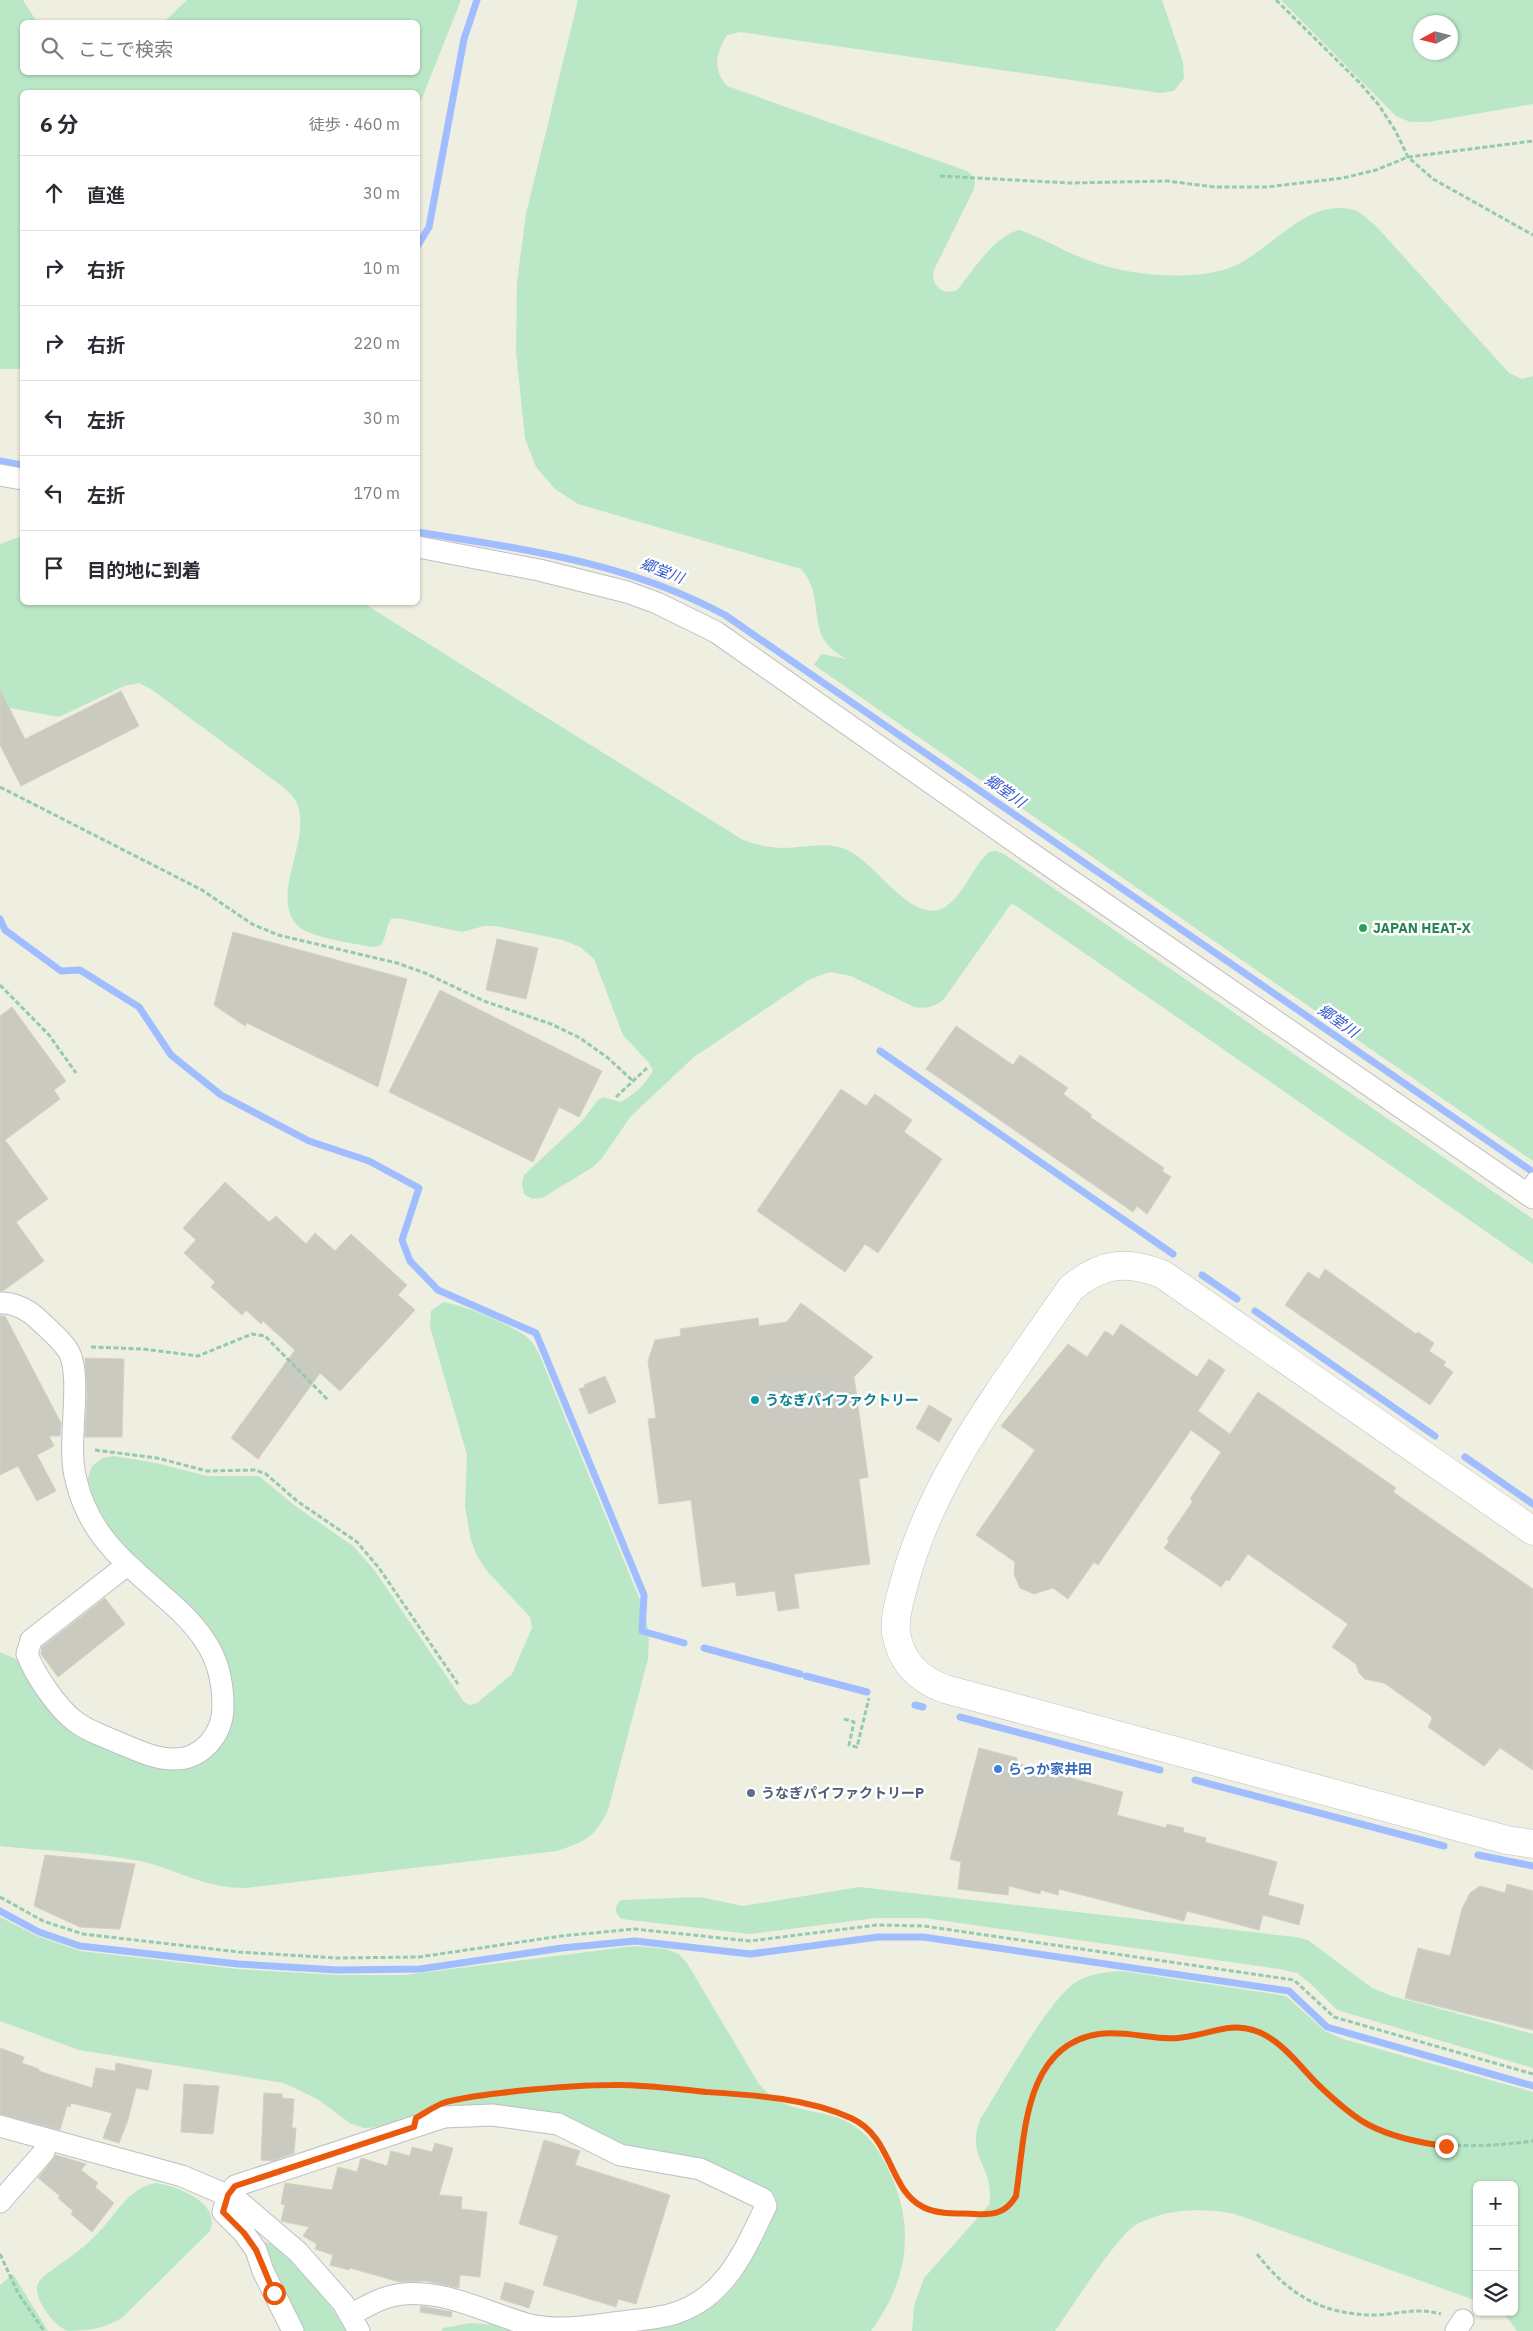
<!DOCTYPE html>
<html lang="ja">
<head>
<meta charset="utf-8">
<style>
  :root { --surface:#fff; --page:#f2f2f3; --text:#2b2b33; --muted:#7c7c81; --line:#e1e1e2 }
  body { margin:0; font-family:"IBM Plex Sans","Noto Sans JP",sans-serif; background:var(--page); color:var(--text) }
  .controls { position:absolute; right:15px; bottom:15px; display:grid; overflow:hidden; border-radius:8px; box-shadow:0 1px 4px #0004 }
  .controls button { width:45px; height:45px; display:grid; place-items:center; padding:0; border:0; border-bottom:1px solid var(--line); background:var(--surface); color:var(--text); font:25px sans-serif }
  .compass { position:absolute; left:1413px; top:15px; width:45px; height:45px; border-radius:50%; background:var(--surface); box-shadow:0 1px 4px #0004; rotate:263deg }
  .stop { position:absolute; width:15px; height:15px; margin:-11px; border:4px solid #ea580c; border-radius:50%; background:#fff }
  .stop.end { background:#ea580c; border-color:#fff; box-shadow:0 1px 5px #0008 }
  .list { margin:0; padding:0; list-style:none }
  h2 { display:flex; justify-content:space-between; align-items:center; height:65px; margin:0; padding:0 20px; font-size:21px }
  h2 small { font-size:16px; font-weight:400; color:var(--muted) }
  .list li { display:grid; grid-template-columns:32px 1fr auto; gap:15px; align-items:center; box-sizing:border-box; height:75px; padding:0 20px; border-top:1px solid var(--line) }
  .list b { display:block; font-size:19px; white-space:nowrap }
  .list em { font-size:16px; font-style:normal; color:var(--muted) }
  .icon { flex:none; width:28px; height:28px; fill:none; stroke:currentColor; stroke-width:2; stroke-linecap:round; stroke-linejoin:round }
  .map { position:relative; flex:none; width:1533px; height:2331px; overflow:hidden }
  .search { position:absolute; background:var(--surface); box-shadow:0 1px 4px #0004; left:20px; top:20px; width:400px; height:55px; display:flex; align-items:center; gap:12px; box-sizing:border-box; padding:0 18px; border-radius:8px; color:var(--muted); font-size:19px }
  .panel { position:absolute; background:var(--surface); box-shadow:0 1px 4px #0004; left:20px; top:90px; width:400px; height:515px; border-radius:8px }
  .map>svg:first-child { display:block }
  .green { fill:#bae8c6; fill-rule:evenodd }
  .lines { fill:none; stroke-linecap:round; stroke-linejoin:round }
  .stream { stroke:#a0beff; stroke-width:7 }
  .building { fill:#cbcac0; stroke:#d3d2bf }
  .lane-casing { stroke:#bebfc6; stroke-width:13 }
  .street-casing { stroke:#bebfc6; stroke-width:23 }
  .secondary-casing { stroke:#bebfc8; stroke-width:29 }
  .path { stroke:#93cab0; stroke-width:3; stroke-dasharray:5 2.5; stroke-linecap:butt }
  .lane { stroke:#fff; stroke-width:11 }
  .street { stroke:#fff; stroke-width:21 }
  .secondary { stroke:#fff; stroke-width:28 }
  .route { stroke:#ea580c; stroke-width:6 }
  .leisure-dot { fill:#2e9e5b; stroke:#fff; stroke-width:2 }
  .culture-dot { fill:#0f9aa8; stroke:#fff; stroke-width:2 }
  .shop-dot { fill:#3f7fe0; stroke:#fff; stroke-width:2 }
  .service-dot { fill:#5c6f8a; stroke:#fff; stroke-width:2 }
  .labels { text-anchor:middle; stroke-width:5; stroke-linejoin:round; paint-order:stroke }
  .leisure-label { font-size:14px; font-weight:bold; fill:#27864d; stroke:#fff; text-anchor:start }
  .culture-label { font-size:14px; font-weight:bold; fill:#0d838f; stroke:#fff; text-anchor:start }
  .shop-label { font-size:14px; font-weight:bold; fill:#366cbe; stroke:#fff; text-anchor:start }
  .service-label { font-size:14px; font-weight:bold; fill:#4e5e75; stroke:#fff; text-anchor:start }
  .water-label { font-size:15px; font-style:italic; fill:#375bce; stroke:#fff }
</style>
</head>
<body>
<div class="map">
<svg width="1533" height="2331" viewBox="0 0 1533 2331">
  <rect width="100%" height="100%" fill="#eeeee1"/>
  <path class="green" d="M 0,0 L 23,0 L 37,22 L 22,22 L 22,72 L 418,72 L 418,22 L 164,22 L 187,0 L 461,0 L 418,108 L 418,92 L 22,92 L 22,369 L 0,369 Z
    M 578,0 L 1162,0 L 1183,62 L 1184,78 L 1174,91 L 1160,93 L 740,32 L 727,35 C 716,53 712,69 727,86 L 967,171 C 974,176 976,180 974,189 L 933,272 C 932,286 943,296 957,290 C 974,270 992,238 1019,230 C 1042,237 1062,251 1085,259 C 1124,275 1182,281 1223,270 C 1268,258 1303,196 1354,210 C 1361,212 1369,221 1375,225 L 1509,373 L 1522,379 L 1533,376 L 1533,1161 L 814,665 L 821,654 L 847,659 C 801,636 829,601 801,569 L 578,504 L 555,489 L 536,467 L 525,438 L 516,352 L 517,282 L 526,214 Z
    M 1281,0 L 1533,0 L 1533,104 L 1428,122 L 1410,122 L 1396,116 ZM 1420,22 L 1450,22 L 1450,52 L 1420,52 Z
    M 22,536 L 22,602 L 363,603 L 743,840 C 757,845 770,848 784,848 C 804,848 823,842 842,848 C 873,856 909,925 943,908 C 964,897 971,868 989,852 L 996,851 L 1004,854 L 1533,1219 L 1533,1264 L 1015,905 L 1011,904 L 944,999 C 934,1007 927,1009 914,1007 L 851,976 L 830,972 L 810,979 L 694,1057 L 631,1116 L 602,1158 L 593,1167 L 542,1198 L 532,1199 L 524,1194 L 522,1184 L 524,1175 L 582,1121 L 598,1100 L 603,1097 L 620,1102 C 632,1097 648,1082 653,1070 L 649,1063 L 623,1035 L 594,959 L 580,947 L 563,940 L 496,926 L 484,926 L 462,932 L 397,918 L 391,919 C 385,928 387,937 380,946 L 371,947 C 354,943 308,938 297,925 C 268,894 317,833 294,798 C 291,794 286,790 283,787 L 151,689 L 139,683 L 124,686 L 59,717 L 10,708 L 0,710 L 0,544 Z
    M 443,1302 C 464,1305 512,1325 528,1338 C 533,1342 536,1349 539,1354 L 645,1612 L 649,1636 L 648,1659 L 608,1810 C 594,1838 586,1841 557,1851 L 246,1888 C 202,1888 180,1870 140,1861 C 94,1852 46,1851 0,1846 L 0,1652 L 16,1659 L 22,1665 L 69,1728 L 206,1758 L 228,1673 L 115,1540 L 89,1494 L 88,1478 L 92,1466 L 102,1458 L 114,1456 L 156,1463 L 207,1476 L 259,1476 L 294,1505 L 353,1546 L 375,1571 L 464,1702 L 470,1705 L 477,1703 L 512,1674 L 532,1628 L 530,1617 L 487,1571 L 477,1556 L 471,1540 L 465,1506 L 467,1455 L 430,1327 L 431,1311 Z
    M 859,1887 L 1295,1937 L 1308,1940 L 1372,1988 L 1392,1996 L 1533,2034 L 1533,2068 L 1337,2010 L 1312,1985 L 1297,1973 L 1279,1969 L 925,1918 L 876,1918 L 750,1934 L 622,1919 C 614,1914 614,1906 621,1900 L 700,1897 L 743,1906 Z
    M 0,1917 L 37,1936 L 80,1951 L 237,1969 L 337,1975 L 404,1975 L 635,1946 L 666,1949 L 679,1954 L 687,1963 L 759,2084 C 763,2088 768,2094 773,2097 C 796,2114 827,2109 851,2124 C 870,2135 880,2152 889,2171 C 916,2227 908,2281 871,2331 L 633,2331 C 652,2326 674,2324 693,2317 C 726,2305 747,2271 761,2241 C 767,2227 776,2214 776,2198 L 769,2190 L 719,2166 L 624,2145 L 561,2114 L 493,2105 L 442,2107 L 379,2127 L 364,2128 L 351,2124 L 319,2100 L 284,2083 L 79,2050 L 0,2021 Z
    M 1122,1971 L 1286,1996 L 1325,2031 L 1343,2039 L 1533,2092 L 1533,2331 L 1517,2331 L 1506,2316 L 1500,2312 L 1514,2312 L 1514,2185 L 1477,2185 L 1477,2301 L 1235,2214 C 1204,2207 1165,2209 1137,2224 C 1118,2234 1070,2310 1055,2331 L 912,2331 L 914,2306 L 924,2278 L 989,2205 C 996,2165 964,2159 981,2118 C 1000,2088 1051,1995 1078,1981 C 1093,1973 1106,1972 1122,1971 Z
    M 156,2183 C 178,2186 221,2203 210,2231 L 123,2317 C 107,2328 88,2331 68,2331 C 55,2327 37,2303 37,2289 C 37,2283 40,2280 44,2276 C 61,2263 81,2251 96,2235 C 116,2216 127,2188 156,2183 Z
    M 264,2242 C 284,2242 337,2313 347,2331 L 298,2331 L 262,2246 Z
    M 13,2274 L 48,2331 L 0,2331 L 0,2285 Z
    M 471,2323 L 497,2325 L 515,2331 L 441,2331 L 443,2328 Z"/>
  <g class="lines">
    <path class="stream" d="M 418,245 L 429,227 L 464,39 L 477,0
      M 0,461 L 22,465
      M 418,532 C 527,550 627,562 725,615 L 1533,1172
      M 0,919 L 5,930 L 61,971 L 80,970 L 139,1007 L 171,1055 L 221,1095 L 309,1141 L 369,1161 L 419,1188 L 402,1240 L 410,1261 L 438,1290 L 536,1333 L 644,1595 L 642,1631 L 684,1643
      M 880,1051 L 1173,1254
      M 1202,1275 L 1237,1299
      M 1255,1311 L 1435,1436
      M 1465,1457 L 1533,1504
      M 704,1648 L 800,1674
      M 806,1676 L 867,1692
      M 915,1705 L 923,1707
      M 960,1717 L 1160,1770
      M 1195,1780 L 1444,1846
      M 1478,1855 L 1533,1866
      M 0,1911 L 39,1932 L 80,1946 L 238,1964 L 337,1970 L 420,1969 L 562,1948 L 635,1941 L 750,1954 L 878,1937 L 923,1937 L 1289,1991 L 1327,2027 L 1533,2086"/>
  </g>
  <path class="building" d="M 0,690 L 25,739 L 121,691 L 139,726 L 21,786 L 0,745 Z
    M 233,932 L 407,979 L 378,1087 L 247,1023 L 245,1026 L 214,1005 Z
    M 497,939 L 538,948 L 526,999 L 486,990 Z
    M 440,990 L 602,1071 L 579,1117 L 559,1107 L 533,1162 L 389,1092 Z
    M 12,1007 L 66,1081 L 54,1090 L 60,1099 L 5,1140 L 48,1199 L 16,1222 L 44,1261 L 3,1291 L 0,1291 L 0,1016 Z
    M 956,1026 L 1013,1065 L 1020,1055 L 1068,1088 L 1063,1094 L 1092,1115 L 1090,1117 L 1164,1168 L 1162,1171 L 1171,1177 L 1147,1214 L 1137,1206 L 1133,1212 L 926,1069 Z
    M 841,1089 L 866,1106 L 875,1094 L 912,1120 L 904,1132 L 942,1159 L 878,1253 L 865,1244 L 845,1272 L 757,1211 Z
    M 225,1182 L 269,1222 L 276,1216 L 306,1244 L 315,1233 L 335,1251 L 351,1234 L 407,1285 L 398,1295 L 415,1310 L 340,1391 L 320,1373 L 258,1459 L 231,1438 L 295,1350 L 263,1321 L 261,1324 L 246,1310 L 242,1315 L 211,1287 L 215,1282 L 184,1253 L 196,1240 L 183,1228 Z
    M 1325,1269 L 1416,1334 L 1418,1332 L 1434,1343 L 1429,1351 L 1446,1362 L 1443,1365 L 1453,1372 L 1430,1405 L 1285,1305 L 1308,1272 L 1319,1279 Z
    M 801,1303 L 873,1357 L 854,1377 L 868,1477 L 859,1479 L 870,1564 L 794,1574 L 799,1608 L 778,1611 L 775,1591 L 737,1596 L 735,1582 L 702,1587 L 691,1500 L 659,1504 L 648,1419 L 656,1418 L 648,1361 L 655,1340 L 681,1336 L 680,1329 L 758,1318 L 759,1326 L 787,1322 Z
    M 0,1316 L 5,1316 L 61,1423 L 60,1436 L 49,1436 L 54,1446 L 37,1455 L 56,1491 L 37,1501 L 18,1466 L 0,1475 Z
    M 1121,1324 L 1197,1377 L 1209,1359 L 1225,1370 L 1198,1411 L 1230,1434 L 1258,1392 L 1396,1488 L 1393,1492 L 1533,1589 L 1533,1770 L 1500,1748 L 1484,1766 L 1428,1727 L 1432,1719 L 1431,1716 L 1384,1683 L 1365,1679 L 1359,1673 L 1356,1664 L 1332,1647 L 1348,1624 L 1248,1554 L 1229,1581 L 1226,1580 L 1221,1587 L 1164,1548 L 1169,1541 L 1167,1539 L 1193,1501 L 1190,1499 L 1221,1452 L 1191,1430 L 1098,1565 L 1094,1562 L 1068,1599 L 1053,1588 L 1034,1594 L 1020,1588 L 1014,1574 L 1015,1562 L 976,1535 L 1035,1450 L 1001,1426 L 1068,1344 L 1087,1357 L 1105,1331 L 1113,1336 Z
    M 85,1358 L 124,1359 L 122,1437 L 85,1437 L 87,1395 Z
    M 605,1376 L 616,1402 L 589,1414 L 579,1389 L 585,1387 L 584,1385 Z
    M 929,1405 L 952,1419 L 939,1442 L 916,1428 Z
    M 105,1598 L 125,1624 L 58,1677 L 41,1654 L 42,1647 Z
    M 979,1748 L 1017,1758 L 1016,1763 L 1123,1792 L 1117,1815 L 1166,1828 L 1167,1824 L 1184,1828 L 1183,1832 L 1206,1838 L 1205,1842 L 1277,1862 L 1268,1895 L 1304,1905 L 1299,1925 L 1263,1915 L 1259,1930 L 1187,1911 L 1184,1921 L 1059,1889 L 1058,1895 L 1041,1890 L 1040,1894 L 1009,1886 L 1008,1895 L 958,1889 L 961,1862 L 950,1859 Z
    M 45,1855 L 135,1864 L 120,1929 L 80,1927 L 34,1906 Z
    M 1507,1884 L 1533,1891 L 1533,2030 L 1405,1998 L 1418,1948 L 1450,1956 L 1462,1909 L 1470,1893 L 1480,1886 L 1505,1893 Z
    M 0,2048 L 24,2057 L 22,2063 L 39,2069 L 39,2071 L 92,2088 L 96,2068 L 115,2071 L 116,2063 L 152,2070 L 148,2090 L 136,2088 L 128,2120 L 119,2143 L 103,2138 L 112,2113 L 71,2103 L 70,2107 L 67,2106 L 60,2130 L 0,2114 Z
    M 184,2084 L 219,2086 L 213,2134 L 181,2132 Z
    M 264,2093 L 282,2094 L 282,2098 L 294,2099 L 292,2128 L 296,2128 L 294,2153 L 272,2161 L 261,2160 Z
    M 544,2140 L 580,2151 L 575,2165 L 670,2195 L 636,2304 L 618,2299 L 616,2307 L 543,2285 L 558,2236 L 519,2224 Z
    M 435,2143 L 453,2148 L 439,2195 L 462,2197 L 461,2209 L 487,2212 L 480,2277 L 460,2275 L 459,2288 L 426,2281 L 400,2282 L 350,2268 L 349,2270 L 330,2265 L 333,2255 L 315,2249 L 317,2244 L 303,2236 L 309,2227 L 281,2221 L 285,2205 L 281,2204 L 285,2183 L 332,2190 L 338,2167 L 357,2172 L 361,2158 L 387,2166 L 391,2151 L 410,2156 L 412,2147 L 432,2152 Z
    M 56,2155 L 86,2164 L 81,2170 L 98,2183 L 95,2187 L 114,2203 L 92,2232 L 71,2214 L 73,2211 L 58,2198 L 60,2196 L 38,2178 Z
    M 505,2282 L 534,2291 L 529,2308 L 500,2299 Z
    M 421,2306 L 452,2312 L 451,2317 L 420,2312 Z"/>
  <g class="lines">
    <g class="lane-casing">
      <path id="lane" d="M 1524,1191 L 1533,1178"/>
    </g>
    <g class="street-casing">
      <path id="street" d="M 0,475 L 22,479
        M 418,547 L 539,570 L 627,592 L 657,603 L 716,632 L 1028,851 L 1533,1198
        M 0,1303 C 15,1302 30,1311 40,1321 C 50,1331 62,1340 69,1352 C 83,1379 66,1444 76,1480 C 85,1518 106,1546 135,1571 C 158,1593 188,1614 205,1641 C 218,1660 223,1683 223,1706 C 223,1735 201,1761 171,1759 C 152,1758 134,1749 117,1742 C 103,1736 88,1731 76,1722 C 58,1709 35,1675 27,1654 L 31,1640 L 127,1565
        M 0,2126 L 182,2176 L 236,2199 L 298,2252 L 343,2303 L 359,2331
        M 0,2202 L 44,2152 L 47,2140
        M 293,2331 L 263,2271 L 256,2250 L 244,2233 L 223,2212 L 228,2195 L 235,2186 L 444,2117 L 492,2115 L 558,2124 L 620,2155 L 700,2169 L 763,2199 L 766,2206 C 744,2252 724,2301 669,2315 C 651,2319 632,2321 613,2323 C 585,2327 558,2331 530,2325 C 485,2313 435,2283 388,2297 C 374,2301 362,2309 350,2315
        M 1456,2331 L 1463,2320"/>
    </g>
    <g class="secondary-casing">
      <path id="secondary" d="M 1533,1531 L 1162,1274 C 1125,1260 1102,1263 1071,1288 C 1007,1382 933,1473 904,1584 C 900,1599 894,1617 896,1633 C 901,1662 918,1679 945,1689 L 1507,1840 L 1533,1844"/>
    </g>
    <path class="path" d="M 1276,0 L 1358,81 L 1378,104 L 1395,130 L 1408,157 L 1433,179 L 1533,235
      M 940,176 L 1069,183 L 1167,181 L 1215,187 L 1267,187 L 1343,178 L 1376,170 L 1408,157 L 1533,141
      M 0,787 L 202,890 L 252,924 L 278,935 L 397,963 L 425,973 L 484,1001 L 551,1024 L 580,1038 L 608,1058 L 633,1081
      M 0,985 L 49,1035 L 76,1073
      M 616,1097 L 647,1068
      M 91,1347 L 143,1349 L 198,1356 L 252,1334 L 265,1336 L 328,1400
      M 95,1450 L 157,1458 L 207,1471 L 255,1470 L 266,1474 L 297,1501 L 357,1542 L 379,1568 L 458,1684
      M 844,1719 L 854,1722 L 849,1745 L 857,1747 L 869,1698
      M 0,1897 L 43,1921 L 83,1934 L 239,1952 L 337,1958 L 419,1957 L 561,1936 L 635,1929 L 750,1941 L 877,1925 L 924,1926 L 1294,1980 L 1334,2017 L 1533,2074
      M 505,2093 C 541,2089 578,2083 614,2085 C 651,2086 688,2090 724,2093 C 761,2096 821,2100 854,2119 C 865,2126 876,2137 883,2148 C 897,2168 899,2194 923,2207 C 937,2215 958,2213 975,2214 C 994,2215 1006,2213 1016,2196 C 1025,2136 1023,2047 1098,2034 C 1124,2029 1150,2039 1177,2038 C 1203,2037 1228,2019 1254,2030 C 1283,2042 1303,2070 1325,2092 C 1383,2149 1457,2151 1533,2141
      M 0,2254 L 18,2293 L 44,2331
      M 1257,2254 C 1289,2295 1322,2315 1376,2315 C 1401,2314 1415,2307 1441,2314"/>
    <use href="#lane" class="lane"/>
    <use href="#street" class="street"/>
    <use href="#secondary" class="secondary"/>
  </g>
  <g class="lines">
    <path class="route" d="M 274,2293 L 256,2250 L 244,2233 L 223,2212 L 228,2195 L 235,2186 L 414,2127 L 416,2118 C 425,2113 436,2105 446,2102 C 468,2096 494,2094 517,2091 C 548,2088 580,2085 612,2085 C 643,2084 675,2089 706,2092 C 754,2095 806,2098 851,2118 C 893,2137 888,2189 923,2207 C 938,2215 959,2213 975,2214 C 994,2215 1006,2213 1016,2196 C 1025,2137 1023,2045 1099,2034 C 1125,2030 1152,2040 1178,2038 C 1212,2035 1236,2016 1270,2038 C 1292,2052 1307,2076 1327,2093 C 1339,2104 1355,2118 1369,2125 C 1392,2137 1421,2143 1446,2146"/>
  </g>
  <circle class="leisure-dot" cx="1363" cy="928" r="5"/>
  <circle class="culture-dot" cx="755" cy="1400" r="5"/>
  <circle class="shop-dot" cx="998" cy="1769" r="5"/>
  <circle class="service-dot" cx="751" cy="1793" r="5"/>
  <g class="labels">
    <g class="leisure-label">
      <text x="1373" y="933">JAPAN HEAT-X</text>
    </g>
    <g class="culture-label">
      <text x="765" y="1405">うなぎパイファクトリー</text>
    </g>
    <g class="shop-label">
      <text x="1008" y="1774">らっか家井田</text>
    </g>
    <g class="service-label">
      <text x="761" y="1798">うなぎパイファクトリーP</text>
    </g>
    <g class="water-label">
      <text transform="translate(662 571) rotate(21)" y="5">郷堂川</text>
      <text transform="translate(1005 791) rotate(35)" y="5">郷堂川</text>
      <text transform="translate(1338 1021) rotate(35)" y="5">郷堂川</text>
    </g>
  </g>
</svg>
<div class="controls">
<button>+</button>
<button>−</button>
<button><svg class="icon" aria-label="layers" viewBox="0 0 24 24"><path d="M12 4l9 5-9 5-9-5zM3 14l9 5 9-5"/></svg></button>
</div>
<svg class="compass" viewBox="-18 -18 36 36"><path d="M0-13l5 13h-10z" fill="#e53935"/><path d="M0 13l5-13h-10z" fill="#7c7c81"/></svg>
<div class="stop" style="left:274px;top:2293px"></div>
<div class="stop end" style="left:1446px;top:2146px"></div>
<div class="search"><svg class="icon" aria-label="search" viewBox="0 0 24 24"><circle cx="10" cy="10" r="6"/><path d="M15 15l6 6"/></svg>ここで検索</div>
<section class="panel">
<h2>6 分<small>徒歩 · 460 m</small></h2>
<ul class="list">
<li><svg class="icon" aria-label="ahead" viewBox="0 0 24 24"><path d="M12 20V5M6 11l6-6 6 6"/></svg><div><b>直進</b></div><em>30 m</em></li>
<li><svg class="icon" aria-label="right" viewBox="0 0 24 24"><path d="M7 20v-9h11M14 6l5 5-5 5"/></svg><div><b>右折</b></div><em>10 m</em></li>
<li><svg class="icon" aria-label="right" viewBox="0 0 24 24"><path d="M7 20v-9h11M14 6l5 5-5 5"/></svg><div><b>右折</b></div><em>220 m</em></li>
<li><svg class="icon" aria-label="left" viewBox="0 0 24 24"><path d="M17 20v-9H6M10 6l-5 5 5 5"/></svg><div><b>左折</b></div><em>30 m</em></li>
<li><svg class="icon" aria-label="left" viewBox="0 0 24 24"><path d="M17 20v-9H6M10 6l-5 5 5 5"/></svg><div><b>左折</b></div><em>170 m</em></li>
<li><svg class="icon" aria-label="arrive" viewBox="0 0 24 24"><path d="M6 21V4h12l-3 4 3 4H6"/></svg><div><b>目的地に到着</b></div></li>
</ul>
</section>
</div>
</body>
</html>
